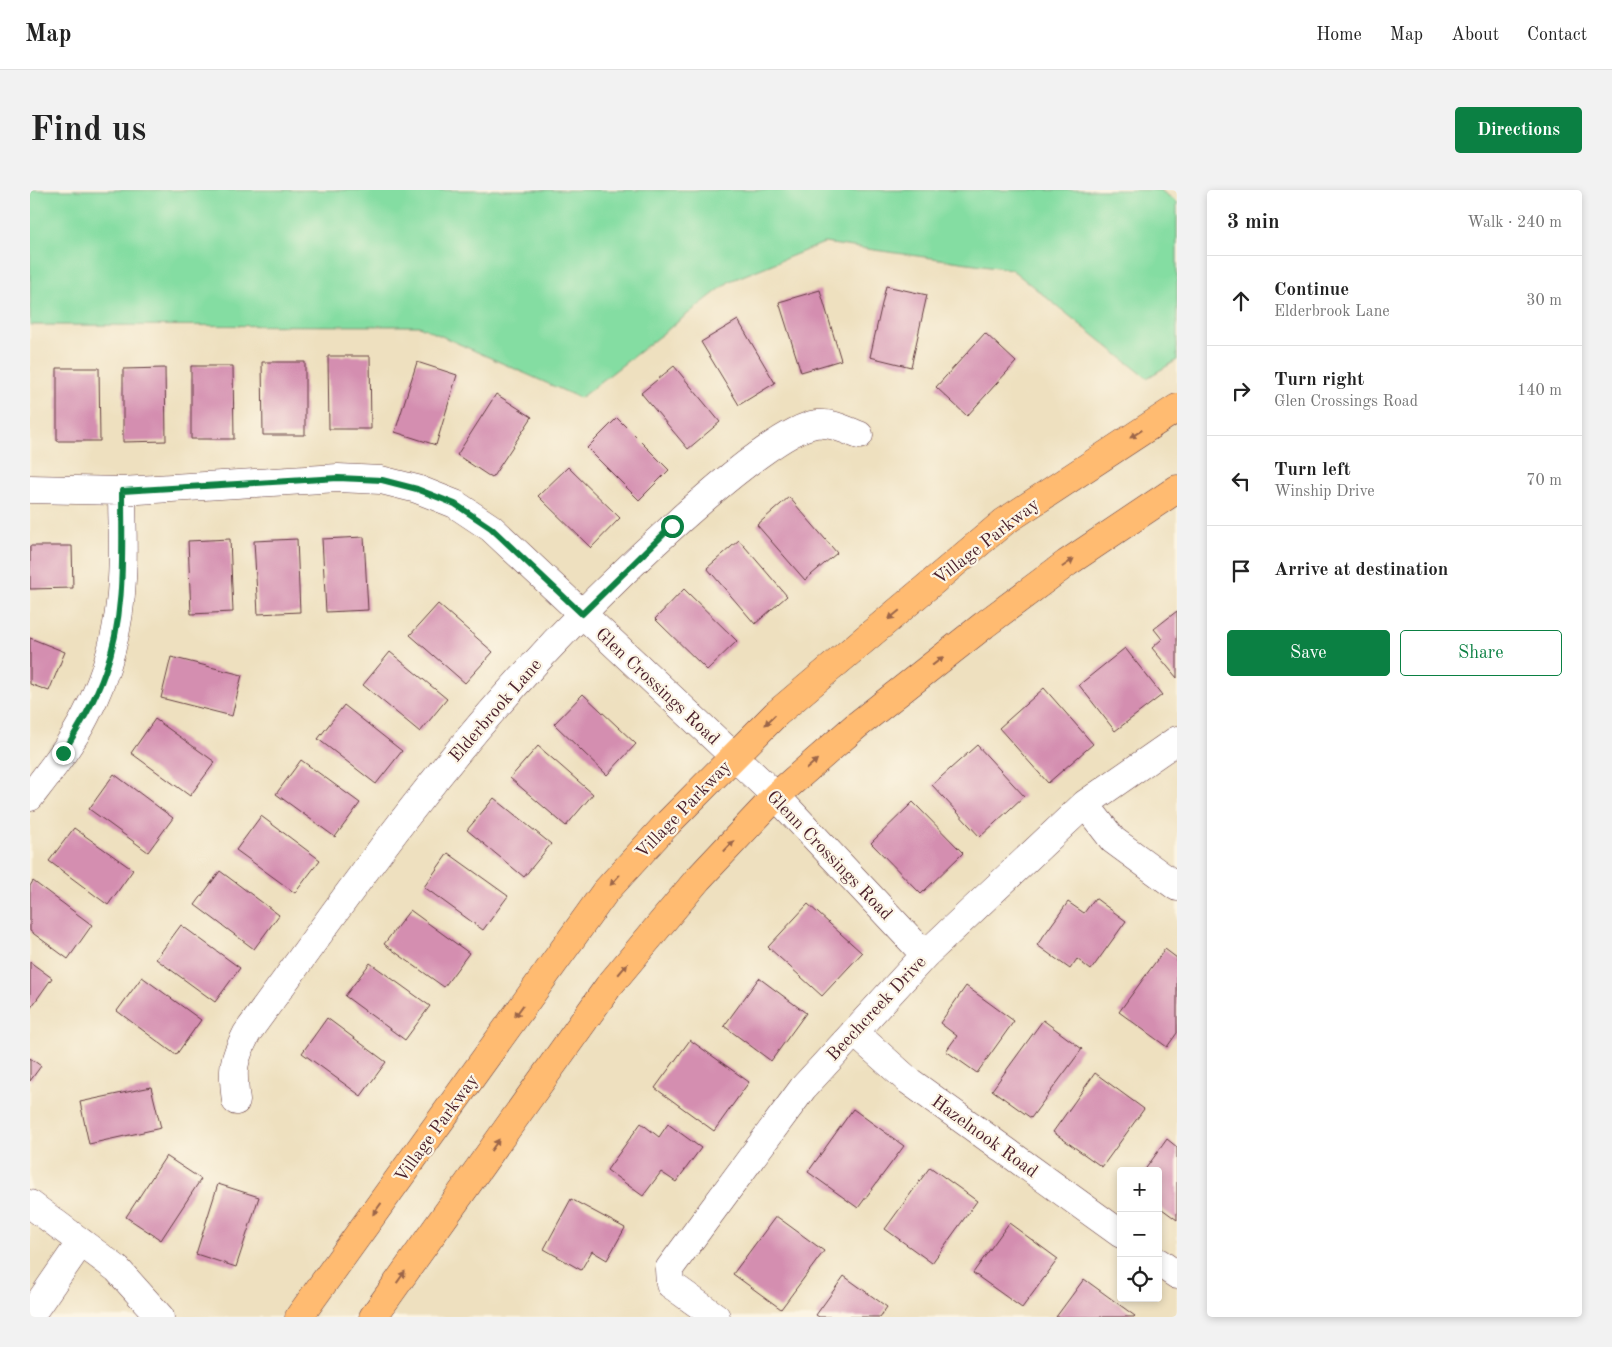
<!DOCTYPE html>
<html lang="en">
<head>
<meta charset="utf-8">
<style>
  :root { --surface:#fff; --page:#f2f2f2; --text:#222; --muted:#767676; --line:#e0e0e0; --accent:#0b8043 }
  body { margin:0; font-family:"Old Standard TT",serif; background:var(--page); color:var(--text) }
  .controls { position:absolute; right:15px; bottom:15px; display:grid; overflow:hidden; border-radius:5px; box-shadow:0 2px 8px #0003 }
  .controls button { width:45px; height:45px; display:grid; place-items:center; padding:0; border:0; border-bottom:1px solid var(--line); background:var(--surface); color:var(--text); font:25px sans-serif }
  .stop { position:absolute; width:15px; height:15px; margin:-11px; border:4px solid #0b8043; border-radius:50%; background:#fff }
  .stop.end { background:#0b8043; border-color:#fff; box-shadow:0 1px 5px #0008 }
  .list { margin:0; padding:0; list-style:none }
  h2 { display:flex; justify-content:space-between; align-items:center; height:65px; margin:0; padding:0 20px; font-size:21px }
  h2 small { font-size:16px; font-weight:400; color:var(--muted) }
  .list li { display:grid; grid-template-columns:32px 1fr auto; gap:15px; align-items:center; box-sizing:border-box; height:90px; padding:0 20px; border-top:1px solid var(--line) }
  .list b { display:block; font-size:19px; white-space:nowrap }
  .list p { margin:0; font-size:16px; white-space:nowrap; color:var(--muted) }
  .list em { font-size:16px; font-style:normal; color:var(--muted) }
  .actions { display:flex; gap:10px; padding:15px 20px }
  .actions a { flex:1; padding:11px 0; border:1px solid var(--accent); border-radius:5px; text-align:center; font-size:18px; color:var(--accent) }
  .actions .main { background:var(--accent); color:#fff }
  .icon { flex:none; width:28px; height:28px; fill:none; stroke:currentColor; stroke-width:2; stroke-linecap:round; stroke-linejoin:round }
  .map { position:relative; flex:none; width:1147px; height:1127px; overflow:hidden; border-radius:5px }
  header { display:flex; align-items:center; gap:30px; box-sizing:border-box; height:70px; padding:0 25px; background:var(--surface); border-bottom:1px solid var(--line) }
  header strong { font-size:24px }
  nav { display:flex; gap:28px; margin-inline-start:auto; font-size:18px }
  .intro { display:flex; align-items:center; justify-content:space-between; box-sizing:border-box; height:120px; padding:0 30px }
  h1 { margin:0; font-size:35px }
  .button { padding:12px 22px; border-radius:5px; background:var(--accent); color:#fff; font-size:18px; font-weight:700 }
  main { display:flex; gap:30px; padding:0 30px }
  aside { flex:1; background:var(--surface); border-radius:5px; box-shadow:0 2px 8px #0003 }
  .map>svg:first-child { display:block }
  .green { fill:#84dda2; stroke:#677e66 }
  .building { fill:#d48eb0 }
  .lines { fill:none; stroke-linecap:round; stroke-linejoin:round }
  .minor-casing { stroke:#633c41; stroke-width:29 }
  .major-casing { stroke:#633c41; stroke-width:29 }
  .minor { stroke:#fff; stroke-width:28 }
  .major { stroke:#ffbb71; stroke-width:28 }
  .oneway { fill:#9b654a }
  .route { stroke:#0b8043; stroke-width:6 }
  .labels { text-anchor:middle; stroke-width:4.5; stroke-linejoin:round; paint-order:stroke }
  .street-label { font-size:18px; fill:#4a1f2b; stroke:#fcf5e5 }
</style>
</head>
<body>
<header>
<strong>Map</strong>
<nav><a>Home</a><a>Map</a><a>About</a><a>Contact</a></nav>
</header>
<div class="intro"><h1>Find us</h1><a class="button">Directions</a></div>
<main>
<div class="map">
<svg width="1147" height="1127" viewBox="0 0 1147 1127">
  <rect width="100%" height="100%" fill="#fcf5e5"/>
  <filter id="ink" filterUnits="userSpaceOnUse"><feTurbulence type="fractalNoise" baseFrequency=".02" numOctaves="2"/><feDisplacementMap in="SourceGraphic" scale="10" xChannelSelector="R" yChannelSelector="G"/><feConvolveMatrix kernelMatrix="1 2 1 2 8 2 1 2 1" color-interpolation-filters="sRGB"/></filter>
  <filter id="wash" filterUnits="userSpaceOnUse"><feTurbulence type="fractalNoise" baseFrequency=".0096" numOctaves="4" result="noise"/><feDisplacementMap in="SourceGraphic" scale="20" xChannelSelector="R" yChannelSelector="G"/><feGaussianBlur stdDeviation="1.12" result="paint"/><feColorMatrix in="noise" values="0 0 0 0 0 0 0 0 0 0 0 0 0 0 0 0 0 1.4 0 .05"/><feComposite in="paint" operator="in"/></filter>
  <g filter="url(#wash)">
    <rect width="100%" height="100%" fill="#eee0bf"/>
    <path class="green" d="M 0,0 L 1130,0 L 1147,12 L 1147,170 L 1117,188 L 981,79 L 794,53 L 700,91 L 550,208 L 389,136 L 0,135 Z"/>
    <g id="blocks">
      <path class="building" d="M 856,96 L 897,105 L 881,177 L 840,167 Z
        M 790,100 L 811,170 L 771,182 L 749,112 Z
        M 708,130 L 745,193 L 709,215 L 671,152 Z
        M 955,143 L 986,172 L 937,226 L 906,197 Z
        M 298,166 L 340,166 L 341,239 L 299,239 Z
        M 232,172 L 275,172 L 275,245 L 233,245 Z
        M 387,172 L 427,185 L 406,255 L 365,242 Z
        M 161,176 L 203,176 L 204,249 L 161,249 Z
        M 644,176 L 690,232 L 658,259 L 611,203 Z
        M 27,178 L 69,178 L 70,251 L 27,251 Z
        M 135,178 L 136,251 L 93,252 L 93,179 Z
        M 466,204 L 502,227 L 462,288 L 427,265 Z
        M 587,228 L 639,280 L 609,310 L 557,258 Z
        M 538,277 L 590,328 L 561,358 L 508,306 Z
        M 759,307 L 807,363 L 775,390 L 727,335 Z
        M 334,347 L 338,420 L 296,422 L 292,349 Z
        M 200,349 L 203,422 L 161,424 L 158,351 Z
        M 267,349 L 270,422 L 228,424 L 224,351 Z
        M 709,350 L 757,406 L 725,434 L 677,378 Z
        M 0,356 L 42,356 L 43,398 L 0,399 Z
        M 654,399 L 707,451 L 677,480 L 625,429 Z
        M 408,414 L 463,462 L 435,493 L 380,445 Z
        M 1147,421 L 1147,488 L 1122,458 L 1132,449 L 1124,439 Z
        M 0,448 L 35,462 L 19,501 L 0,494 Z
        M 1095,458 L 1132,505 L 1085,541 L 1049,495 Z
        M 360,462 L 417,509 L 390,542 L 333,495 Z
        M 141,467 L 212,485 L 202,526 L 131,508 Z
        M 1014,498 L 1063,554 L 1018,593 L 969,538 Z
        M 553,504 L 606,554 L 577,585 L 524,534 Z
        M 314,515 L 372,561 L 346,594 L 288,549 Z
        M 125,529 L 185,572 L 160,606 L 101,563 Z
        M 947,555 L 994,606 L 950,647 L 902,595 Z
        M 508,556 L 563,604 L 536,636 L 480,588 Z
        M 271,570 L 330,613 L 305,647 L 246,604 Z
        M 84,584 L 143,628 L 118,662 L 59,619 Z
        M 464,608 L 521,654 L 494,687 L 437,640 Z
        M 883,612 L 933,663 L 891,704 L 841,653 Z
        M 231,626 L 290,670 L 265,703 L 206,660 Z
        M 44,638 L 103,680 L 78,715 L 19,671 Z
        M 418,663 L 478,706 L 453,740 L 394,697 Z
        M 190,681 L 249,725 L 224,759 L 165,715 Z
        M 3,691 L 62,735 L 38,769 L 0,741 L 0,696 Z
        M 1065,708 L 1096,731 L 1061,780 L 1047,769 L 1040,779 L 1007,755 L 1038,712 L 1054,723 Z
        M 778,714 L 832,763 L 792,806 L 738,757 Z
        M 380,720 L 439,763 L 414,797 L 354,754 Z
        M 151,735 L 210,778 L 185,812 L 126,769 Z
        M 1135,759 L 1147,768 L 1147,843 L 1137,857 L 1089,822 Z
        M 0,772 L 22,788 L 0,819 Z
        M 340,773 L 400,816 L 375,850 L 315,806 Z
        M 112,787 L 171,830 L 146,865 L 87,821 Z
        M 729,788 L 776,823 L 741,871 L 694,836 Z
        M 936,796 L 984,831 L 947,883 L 916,861 L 927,846 L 910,833 Z
        M 297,828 L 356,872 L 331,906 L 272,863 Z
        M 1013,830 L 1052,859 L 1001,928 L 962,900 Z
        M 660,850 L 719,892 L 684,941 L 625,898 Z
        M 0,868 L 11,876 L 0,891 Z
        M 1065,883 L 1114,919 L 1072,977 L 1023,942 Z
        M 121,897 L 131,938 L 59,954 L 50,912 Z
        M 823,919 L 874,956 L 828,1018 L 778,982 Z
        M 611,933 L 629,947 L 638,934 L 671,958 L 646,992 L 631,982 L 613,1006 L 577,980 Z
        M 1137,949 L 1147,957 L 1147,1030 L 1128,1016 L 1128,981 L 1114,981 Z
        M 136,966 L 171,989 L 131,1050 L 96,1027 Z
        M 900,977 L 947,1011 L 902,1073 L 855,1039 Z
        M 188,994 L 229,1007 L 206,1077 L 166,1064 Z
        M 541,1009 L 595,1038 L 577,1070 L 562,1061 L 551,1080 L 514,1059 Z
        M 746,1026 L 794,1061 L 751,1119 L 703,1084 Z
        M 979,1033 L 1028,1069 L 992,1118 L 943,1083 Z
        M 814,1086 L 857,1117 L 850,1127 L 789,1127 L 786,1125 Z
        M 1054,1089 L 1105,1126 L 1104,1127 L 1026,1127 Z"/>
    </g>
  </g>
  <g filter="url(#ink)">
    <use href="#blocks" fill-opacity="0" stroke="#633c41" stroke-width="1"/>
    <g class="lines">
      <g class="minor-casing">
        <path id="minor" d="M 0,299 L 92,301 L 308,288 L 351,290 L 387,299 L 425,314 L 461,338 L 746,606 L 895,765
          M 0,607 C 20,581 41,555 56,525 C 78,483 90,436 92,389 C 94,360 92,330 92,301
          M 1055,614 L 1083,650 L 1147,697
          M 824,842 L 879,891 L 1091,1044
          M 206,911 C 202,879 202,872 217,843 C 273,767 327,689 386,614 C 472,503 570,399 676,307 C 699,287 758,238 786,234 C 801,232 816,240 829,245
          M 0,1014 L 87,1079 L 130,1127
          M 1128,1072 L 1147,1085
          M 0,1126 L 51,1052
          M 686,1127 L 640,1094 L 639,1079 L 773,898 L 895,765 L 1055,614 L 1147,550"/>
      </g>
      <g class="major-casing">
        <path id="major" d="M 269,1127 L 575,702 L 637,634 L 746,524 L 974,332 L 1147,218
          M 343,1127 L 578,797 L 668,689 L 746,606 L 826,536 L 954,435 L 1037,373 L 1147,299"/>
      </g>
      <use href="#minor" class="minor"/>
      <use href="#major" class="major"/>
    </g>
    <defs><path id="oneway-solid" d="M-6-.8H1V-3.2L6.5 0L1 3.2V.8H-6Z" transform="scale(1.25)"/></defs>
    <g class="oneway">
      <use href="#oneway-solid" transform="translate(1106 244) rotate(147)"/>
      <use href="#oneway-solid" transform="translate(1038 373) rotate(-35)"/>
      <use href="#oneway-solid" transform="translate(864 425) rotate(140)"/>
      <use href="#oneway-solid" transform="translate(908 471) rotate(-38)"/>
      <use href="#oneway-solid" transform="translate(740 530) rotate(135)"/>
      <use href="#oneway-solid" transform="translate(782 574) rotate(-41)"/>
      <use href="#oneway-solid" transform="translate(699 656) rotate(-47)"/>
      <use href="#oneway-solid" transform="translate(585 690) rotate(132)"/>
      <use href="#oneway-solid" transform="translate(593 779) rotate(-50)"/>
      <use href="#oneway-solid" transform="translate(489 821) rotate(126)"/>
      <use href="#oneway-solid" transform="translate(465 955) rotate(-55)"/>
      <use href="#oneway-solid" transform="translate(347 1019) rotate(126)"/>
      <use href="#oneway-solid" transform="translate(371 1087) rotate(-55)"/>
    </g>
  </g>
  <g class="lines" filter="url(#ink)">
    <path class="route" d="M 33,563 C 49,537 65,511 75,482 C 96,424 92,362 92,301 L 308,288 L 352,290 L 387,299 L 425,314 L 461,338 L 552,424 L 642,336"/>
  </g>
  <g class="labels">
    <g class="street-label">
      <text transform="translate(956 351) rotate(-38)" y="6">Village Parkway</text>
      <text transform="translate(628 496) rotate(43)" y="6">Glen Crossings Road</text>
      <text transform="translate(465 520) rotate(-49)" y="6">Elderbrook Lane</text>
      <text transform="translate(653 619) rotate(-46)" y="6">Village Parkway</text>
      <text transform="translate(800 665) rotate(46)" y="6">Glenn Crossings Road</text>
      <text transform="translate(846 818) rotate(-47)" y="6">Beechcreek Drive</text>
      <text transform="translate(406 938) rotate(-54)" y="6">Village Parkway</text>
      <text transform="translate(955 946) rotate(36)" y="6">Hazelnook Road</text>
    </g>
  </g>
</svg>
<div class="controls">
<button>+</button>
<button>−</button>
<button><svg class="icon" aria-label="locate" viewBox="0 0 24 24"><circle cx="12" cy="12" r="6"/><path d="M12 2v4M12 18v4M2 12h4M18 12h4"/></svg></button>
</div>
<div class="stop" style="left:642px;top:336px"></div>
<div class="stop end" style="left:33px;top:563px"></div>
</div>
<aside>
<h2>3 min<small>Walk · 240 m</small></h2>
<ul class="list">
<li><svg class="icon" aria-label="ahead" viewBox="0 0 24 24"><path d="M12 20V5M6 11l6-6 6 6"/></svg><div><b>Continue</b><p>Elderbrook Lane</p></div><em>30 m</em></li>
<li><svg class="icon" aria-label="right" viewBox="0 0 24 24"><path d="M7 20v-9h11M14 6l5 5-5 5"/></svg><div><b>Turn right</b><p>Glen Crossings Road</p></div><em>140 m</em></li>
<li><svg class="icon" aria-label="left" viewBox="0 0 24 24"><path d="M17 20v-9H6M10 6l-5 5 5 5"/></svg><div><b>Turn left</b><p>Winship Drive</p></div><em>70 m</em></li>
<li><svg class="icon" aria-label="arrive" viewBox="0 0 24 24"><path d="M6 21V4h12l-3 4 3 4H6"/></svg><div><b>Arrive at destination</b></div></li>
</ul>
<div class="actions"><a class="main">Save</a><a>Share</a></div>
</aside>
</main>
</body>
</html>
